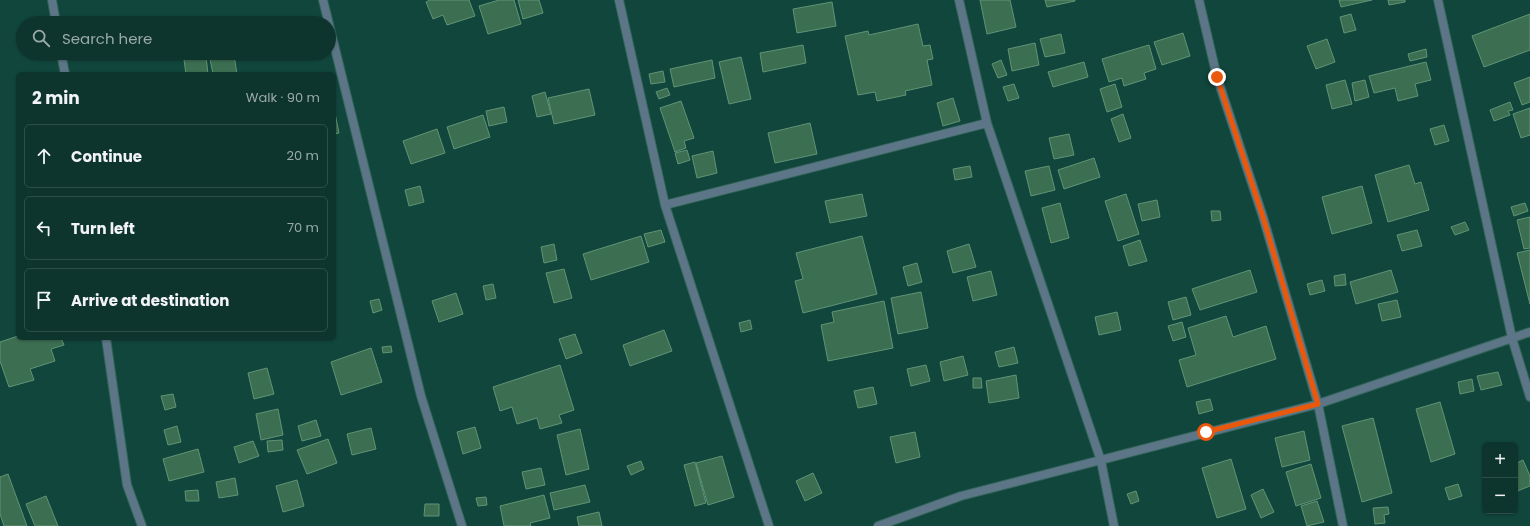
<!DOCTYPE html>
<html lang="en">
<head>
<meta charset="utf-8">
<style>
  :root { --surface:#0d342d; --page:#1b3f39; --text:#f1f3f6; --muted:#9aaaaa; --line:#2d4f49 }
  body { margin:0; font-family:Poppins,sans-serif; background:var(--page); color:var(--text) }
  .controls { position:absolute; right:12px; bottom:12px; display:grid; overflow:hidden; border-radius:6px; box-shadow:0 1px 3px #0004 }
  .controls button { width:36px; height:36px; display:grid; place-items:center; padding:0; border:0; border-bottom:1px solid var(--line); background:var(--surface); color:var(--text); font:20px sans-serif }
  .stop { position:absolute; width:12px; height:12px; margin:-9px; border:3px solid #ea580c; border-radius:50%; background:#fff }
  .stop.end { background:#ea580c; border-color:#fff; box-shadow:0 1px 4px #0008 }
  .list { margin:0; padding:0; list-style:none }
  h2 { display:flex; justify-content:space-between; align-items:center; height:52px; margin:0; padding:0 16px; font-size:17px }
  h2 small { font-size:13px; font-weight:400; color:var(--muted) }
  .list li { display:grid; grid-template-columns:26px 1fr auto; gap:12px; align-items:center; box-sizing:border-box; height:64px; margin:0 8px 8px; padding:0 8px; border:1px solid var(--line); border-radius:6px }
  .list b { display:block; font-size:15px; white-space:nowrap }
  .list em { font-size:13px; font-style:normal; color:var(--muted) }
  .icon { flex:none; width:22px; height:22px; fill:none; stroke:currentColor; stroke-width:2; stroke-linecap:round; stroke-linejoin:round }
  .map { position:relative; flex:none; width:1530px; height:526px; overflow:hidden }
  .search { position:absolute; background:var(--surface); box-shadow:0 1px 3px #0004; left:16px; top:16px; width:320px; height:44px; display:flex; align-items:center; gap:10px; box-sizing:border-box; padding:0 14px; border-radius:22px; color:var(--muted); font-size:15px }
  .panel { position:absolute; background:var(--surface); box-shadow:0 1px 3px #0004; left:16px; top:72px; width:320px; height:268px; border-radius:6px }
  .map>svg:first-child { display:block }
  .building { fill:#3c6e51; stroke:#619476 }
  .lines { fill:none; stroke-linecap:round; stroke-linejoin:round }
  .minor-casing { stroke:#32645a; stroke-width:10 }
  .minor { stroke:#5c7687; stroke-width:8 }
  .route { stroke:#ea580c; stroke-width:5 }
</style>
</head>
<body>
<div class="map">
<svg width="1530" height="526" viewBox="0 0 1530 526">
  <rect width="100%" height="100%" fill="#11463c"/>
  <path class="building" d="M 430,0 L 469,0 L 475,16 L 447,25 L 443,15 L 433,19 L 426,2 Z
    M 499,0 L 514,0 L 521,24 L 488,34 L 479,6 Z
    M 518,0 L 539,0 L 543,13 L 523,19 Z
    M 980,0 L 1010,0 L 1016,27 L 987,34 Z
    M 1045,0 L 1075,0 L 1075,1 L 1047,7 Z
    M 1339,0 L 1372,0 L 1341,7 Z
    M 1388,0 L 1405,0 L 1405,2 L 1389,5 Z
    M 832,2 L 836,26 L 797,33 L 793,9 Z
    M 1351,14 L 1356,30 L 1344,33 L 1340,17 Z
    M 1530,14 L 1530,50 L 1484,67 L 1472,36 Z
    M 918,24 L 923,46 L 930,45 L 933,59 L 927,60 L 932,85 L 905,91 L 906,95 L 877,101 L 875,92 L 858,95 L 845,36 L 868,31 L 869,35 Z
    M 1183,33 L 1190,56 L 1162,65 L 1154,42 Z
    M 1061,34 L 1065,53 L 1045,57 L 1040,39 Z
    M 1327,39 L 1335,62 L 1316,69 L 1307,46 Z
    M 1035,43 L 1039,65 L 1012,71 L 1008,49 Z
    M 803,45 L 806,63 L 763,72 L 760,53 Z
    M 1149,45 L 1156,69 L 1144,73 L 1146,79 L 1124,86 L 1122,78 L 1109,82 L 1102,59 Z
    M 1426,49 L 1427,57 L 1410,61 L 1408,54 Z
    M 234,55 L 237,74 L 213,74 L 210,59 Z
    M 206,56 L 208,74 L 186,74 L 184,60 Z
    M 741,57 L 751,99 L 729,104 L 719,62 Z
    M 712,60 L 715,78 L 674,87 L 670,69 Z
    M 1001,60 L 1007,75 L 998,78 L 992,64 Z
    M 1084,62 L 1088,77 L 1053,87 L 1048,72 Z
    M 1426,62 L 1431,80 L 1415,84 L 1418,96 L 1398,101 L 1395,88 L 1374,93 L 1369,76 Z
    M 663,71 L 665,82 L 651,84 L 649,74 Z
    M 1530,77 L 1530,102 L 1522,105 L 1514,83 Z
    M 1345,80 L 1352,104 L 1332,109 L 1326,85 Z
    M 1365,80 L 1369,97 L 1355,101 L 1352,83 Z
    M 1014,84 L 1019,98 L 1008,101 L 1003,87 Z
    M 1115,84 L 1122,107 L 1107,112 L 1100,89 Z
    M 667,88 L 670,95 L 659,99 L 656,92 Z
    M 589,89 L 595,115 L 554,124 L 548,98 Z
    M 545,92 L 551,114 L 537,117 L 532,96 Z
    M 953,98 L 960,121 L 943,126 L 937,103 Z
    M 681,101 L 694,138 L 684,141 L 686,148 L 675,152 L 660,108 Z
    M 1510,102 L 1513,110 L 1508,111 L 1510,115 L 1494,121 L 1490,110 Z
    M 504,107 L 507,122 L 489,126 L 486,111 Z
    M 334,108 L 339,133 L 334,134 Z
    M 1530,108 L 1530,135 L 1521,138 L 1513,114 Z
    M 1123,114 L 1131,138 L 1119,142 L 1111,119 Z
    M 483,115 L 490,137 L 454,149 L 447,127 Z
    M 810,123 L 817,154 L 775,163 L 768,133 Z
    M 1444,125 L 1449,141 L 1435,145 L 1430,129 Z
    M 437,129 L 445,153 L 411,164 L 403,141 Z
    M 1069,134 L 1074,155 L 1054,159 L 1049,138 Z
    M 687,150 L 690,160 L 678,164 L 675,153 Z
    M 713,151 L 717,173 L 697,178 L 692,156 Z
    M 1094,158 L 1100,177 L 1064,189 L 1058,170 Z
    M 1409,165 L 1415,184 L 1421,182 L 1429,210 L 1388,222 L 1375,175 Z
    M 970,166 L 972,177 L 955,180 L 953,169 Z
    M 1049,166 L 1055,190 L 1031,196 L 1025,171 Z
    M 420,186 L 424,202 L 409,206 L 405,190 Z
    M 1362,186 L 1372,223 L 1332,234 L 1322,197 Z
    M 862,194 L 867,216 L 830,223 L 825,201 Z
    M 1126,194 L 1139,234 L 1118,241 L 1105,201 Z
    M 1157,200 L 1160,217 L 1142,221 L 1138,204 Z
    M 1060,203 L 1069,238 L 1051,243 L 1042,208 Z
    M 1525,203 L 1528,211 L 1514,216 L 1511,207 Z
    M 1211,211 L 1220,211 L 1221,220 L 1212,221 Z
    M 1530,217 L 1530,248 L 1524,249 L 1517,220 Z
    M 1465,222 L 1469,230 L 1455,235 L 1451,227 Z
    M 661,230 L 665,242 L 648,247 L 644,234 Z
    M 1417,230 L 1422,246 L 1402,251 L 1397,235 Z
    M 641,236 L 649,262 L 591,280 L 583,254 Z
    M 862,236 L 877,294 L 803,313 L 795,281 L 803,279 L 796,253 Z
    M 1140,240 L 1147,261 L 1129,266 L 1123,246 Z
    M 554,244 L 557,260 L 544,263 L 541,247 Z
    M 969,244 L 976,267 L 953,273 L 947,251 Z
    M 1530,250 L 1530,304 L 1517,253 Z
    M 917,263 L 922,282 L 908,286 L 903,267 Z
    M 564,269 L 572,298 L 554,303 L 546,273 Z
    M 1250,270 L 1257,292 L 1200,310 L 1192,289 Z
    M 1391,270 L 1398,292 L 1356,304 L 1350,282 Z
    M 991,271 L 997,295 L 973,301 L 967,277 Z
    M 1345,274 L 1346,285 L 1335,286 L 1334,276 Z
    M 1322,280 L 1325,291 L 1310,295 L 1307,284 Z
    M 493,284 L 496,298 L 486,300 L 483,286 Z
    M 921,292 L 928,328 L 898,334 L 891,298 Z
    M 456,293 L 463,314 L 439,322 L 432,301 Z
    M 1186,297 L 1191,315 L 1173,320 L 1168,302 Z
    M 379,299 L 382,310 L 373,313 L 370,301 Z
    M 1397,300 L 1401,317 L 1382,321 L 1378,304 Z
    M 884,301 L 893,348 L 828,361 L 821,325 L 834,322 L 832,312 Z
    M 1117,312 L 1121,330 L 1099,335 L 1095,317 Z
    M 1226,316 L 1233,337 L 1266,326 L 1276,359 L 1187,387 L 1179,360 L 1196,355 L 1188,328 Z
    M 750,320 L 752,329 L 741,332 L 739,323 Z
    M 1182,322 L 1186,337 L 1173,341 L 1168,326 Z
    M 664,330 L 672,351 L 630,366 L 623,345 Z
    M 575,334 L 582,353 L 566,359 L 559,339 Z
    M 18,336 L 18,338 L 61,338 L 64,345 L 51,349 L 55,361 L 30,369 L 34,380 L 9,387 L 0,361 L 0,342 Z
    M 391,346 L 392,352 L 383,353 L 382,347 Z
    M 1014,347 L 1018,363 L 999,367 L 995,352 Z
    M 371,348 L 382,382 L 341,395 L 331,362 Z
    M 963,356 L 968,375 L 944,381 L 940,362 Z
    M 560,365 L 574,410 L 559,415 L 562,423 L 540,429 L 537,418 L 517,424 L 512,407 L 500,411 L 493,387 Z
    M 926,365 L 930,381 L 911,386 L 907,369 Z
    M 267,368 L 274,394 L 254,399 L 248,373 Z
    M 1498,372 L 1502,385 L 1481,390 L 1477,376 Z
    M 1016,375 L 1019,398 L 989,403 L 986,381 Z
    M 973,378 L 981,378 L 982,388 L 973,388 Z
    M 1472,379 L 1474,391 L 1460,394 L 1458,382 Z
    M 873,387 L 877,404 L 858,408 L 854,391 Z
    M 173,394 L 176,407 L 165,410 L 161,396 Z
    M 1210,399 L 1213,410 L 1199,414 L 1196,402 Z
    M 1440,402 L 1455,454 L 1431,462 L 1416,409 Z
    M 278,409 L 283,435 L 261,440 L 256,414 Z
    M 1373,418 L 1392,493 L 1362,502 L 1342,426 Z
    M 316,420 L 321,436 L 302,441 L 298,426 Z
    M 177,426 L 181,442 L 168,445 L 164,430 Z
    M 475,427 L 481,448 L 463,454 L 457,432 Z
    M 371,428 L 376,449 L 352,455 L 347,434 Z
    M 580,429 L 589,469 L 566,475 L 557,435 Z
    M 1304,431 L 1310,460 L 1282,467 L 1275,438 Z
    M 915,432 L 920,457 L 896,463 L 890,437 Z
    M 328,439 L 337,463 L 307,474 L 297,450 Z
    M 282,440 L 283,450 L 268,452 L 267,441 Z
    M 253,441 L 259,456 L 239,463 L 234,447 Z
    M 198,449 L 204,472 L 169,481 L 163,459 Z
    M 722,456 L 734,497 L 708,505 L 696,463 Z
    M 1231,459 L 1246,509 L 1217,518 L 1202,468 Z
    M 1523,460 L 1530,476 L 1530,486 L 1515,492 L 1515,464 Z
    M 641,461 L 644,469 L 631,475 L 627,466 Z
    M 695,462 L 706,503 L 695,506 L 684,465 Z
    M 1311,464 L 1321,498 L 1296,506 L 1286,472 Z
    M 541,468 L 545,485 L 526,489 L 522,472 Z
    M 813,473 L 822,493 L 805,501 L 796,481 Z
    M 8,474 L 27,526 L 4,526 L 0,514 L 0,477 Z
    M 235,478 L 238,495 L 219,498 L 216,482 Z
    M 297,480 L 304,506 L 283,512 L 276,486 Z
    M 1458,484 L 1462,496 L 1449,500 L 1445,488 Z
    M 585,485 L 590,502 L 554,510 L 550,493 Z
    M 1263,489 L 1274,512 L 1261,518 L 1251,495 Z
    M 198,490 L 199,501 L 186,501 L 185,491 Z
    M 1136,491 L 1139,501 L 1131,504 L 1127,494 Z
    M 544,495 L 550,518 L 530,523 L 531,526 L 504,526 L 500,506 Z
    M 46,496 L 58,526 L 35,526 L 26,504 Z
    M 486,497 L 487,505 L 478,506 L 476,498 Z
    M 1317,501 L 1324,522 L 1307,526 L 1301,506 Z
    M 425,504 L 439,504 L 439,516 L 424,516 Z
    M 1388,507 L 1389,514 L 1384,515 L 1385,523 L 1375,524 L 1373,508 Z
    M 599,512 L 602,526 L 579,526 L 577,517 Z"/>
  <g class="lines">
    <g class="minor-casing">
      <path id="minor" d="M 52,0 L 56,23
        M 323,0 L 421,396 L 462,526
        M 619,0 L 665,205 L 769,526
        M 959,0 L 987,123 L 1101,461 L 1114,526
        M 1199,0 L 1217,77 L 1263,217 L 1318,404 L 1343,526
        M 1438,0 L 1512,338 L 1530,397
        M 61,53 L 65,74
        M 665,205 L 987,123
        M 106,338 L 127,485 L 142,526
        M 878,526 L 961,496 L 1318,404 L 1530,332"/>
    </g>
    <use href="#minor" class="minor"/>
  </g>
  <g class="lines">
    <path class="route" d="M 1206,432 L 1318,404 L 1263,217 L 1217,77"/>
  </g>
</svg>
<div class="controls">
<button>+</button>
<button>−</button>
</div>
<div class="stop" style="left:1206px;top:432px"></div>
<div class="stop end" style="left:1217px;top:77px"></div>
<div class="search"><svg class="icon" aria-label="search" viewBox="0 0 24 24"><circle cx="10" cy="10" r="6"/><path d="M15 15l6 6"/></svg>Search here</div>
<section class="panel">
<h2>2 min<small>Walk · 90 m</small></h2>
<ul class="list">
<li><svg class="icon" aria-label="ahead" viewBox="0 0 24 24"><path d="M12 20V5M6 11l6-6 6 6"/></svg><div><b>Continue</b></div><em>20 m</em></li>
<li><svg class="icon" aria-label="left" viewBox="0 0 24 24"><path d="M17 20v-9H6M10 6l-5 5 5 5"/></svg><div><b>Turn left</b></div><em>70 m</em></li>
<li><svg class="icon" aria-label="arrive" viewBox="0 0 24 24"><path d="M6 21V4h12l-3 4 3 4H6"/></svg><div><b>Arrive at destination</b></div></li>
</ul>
</section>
</div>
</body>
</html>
